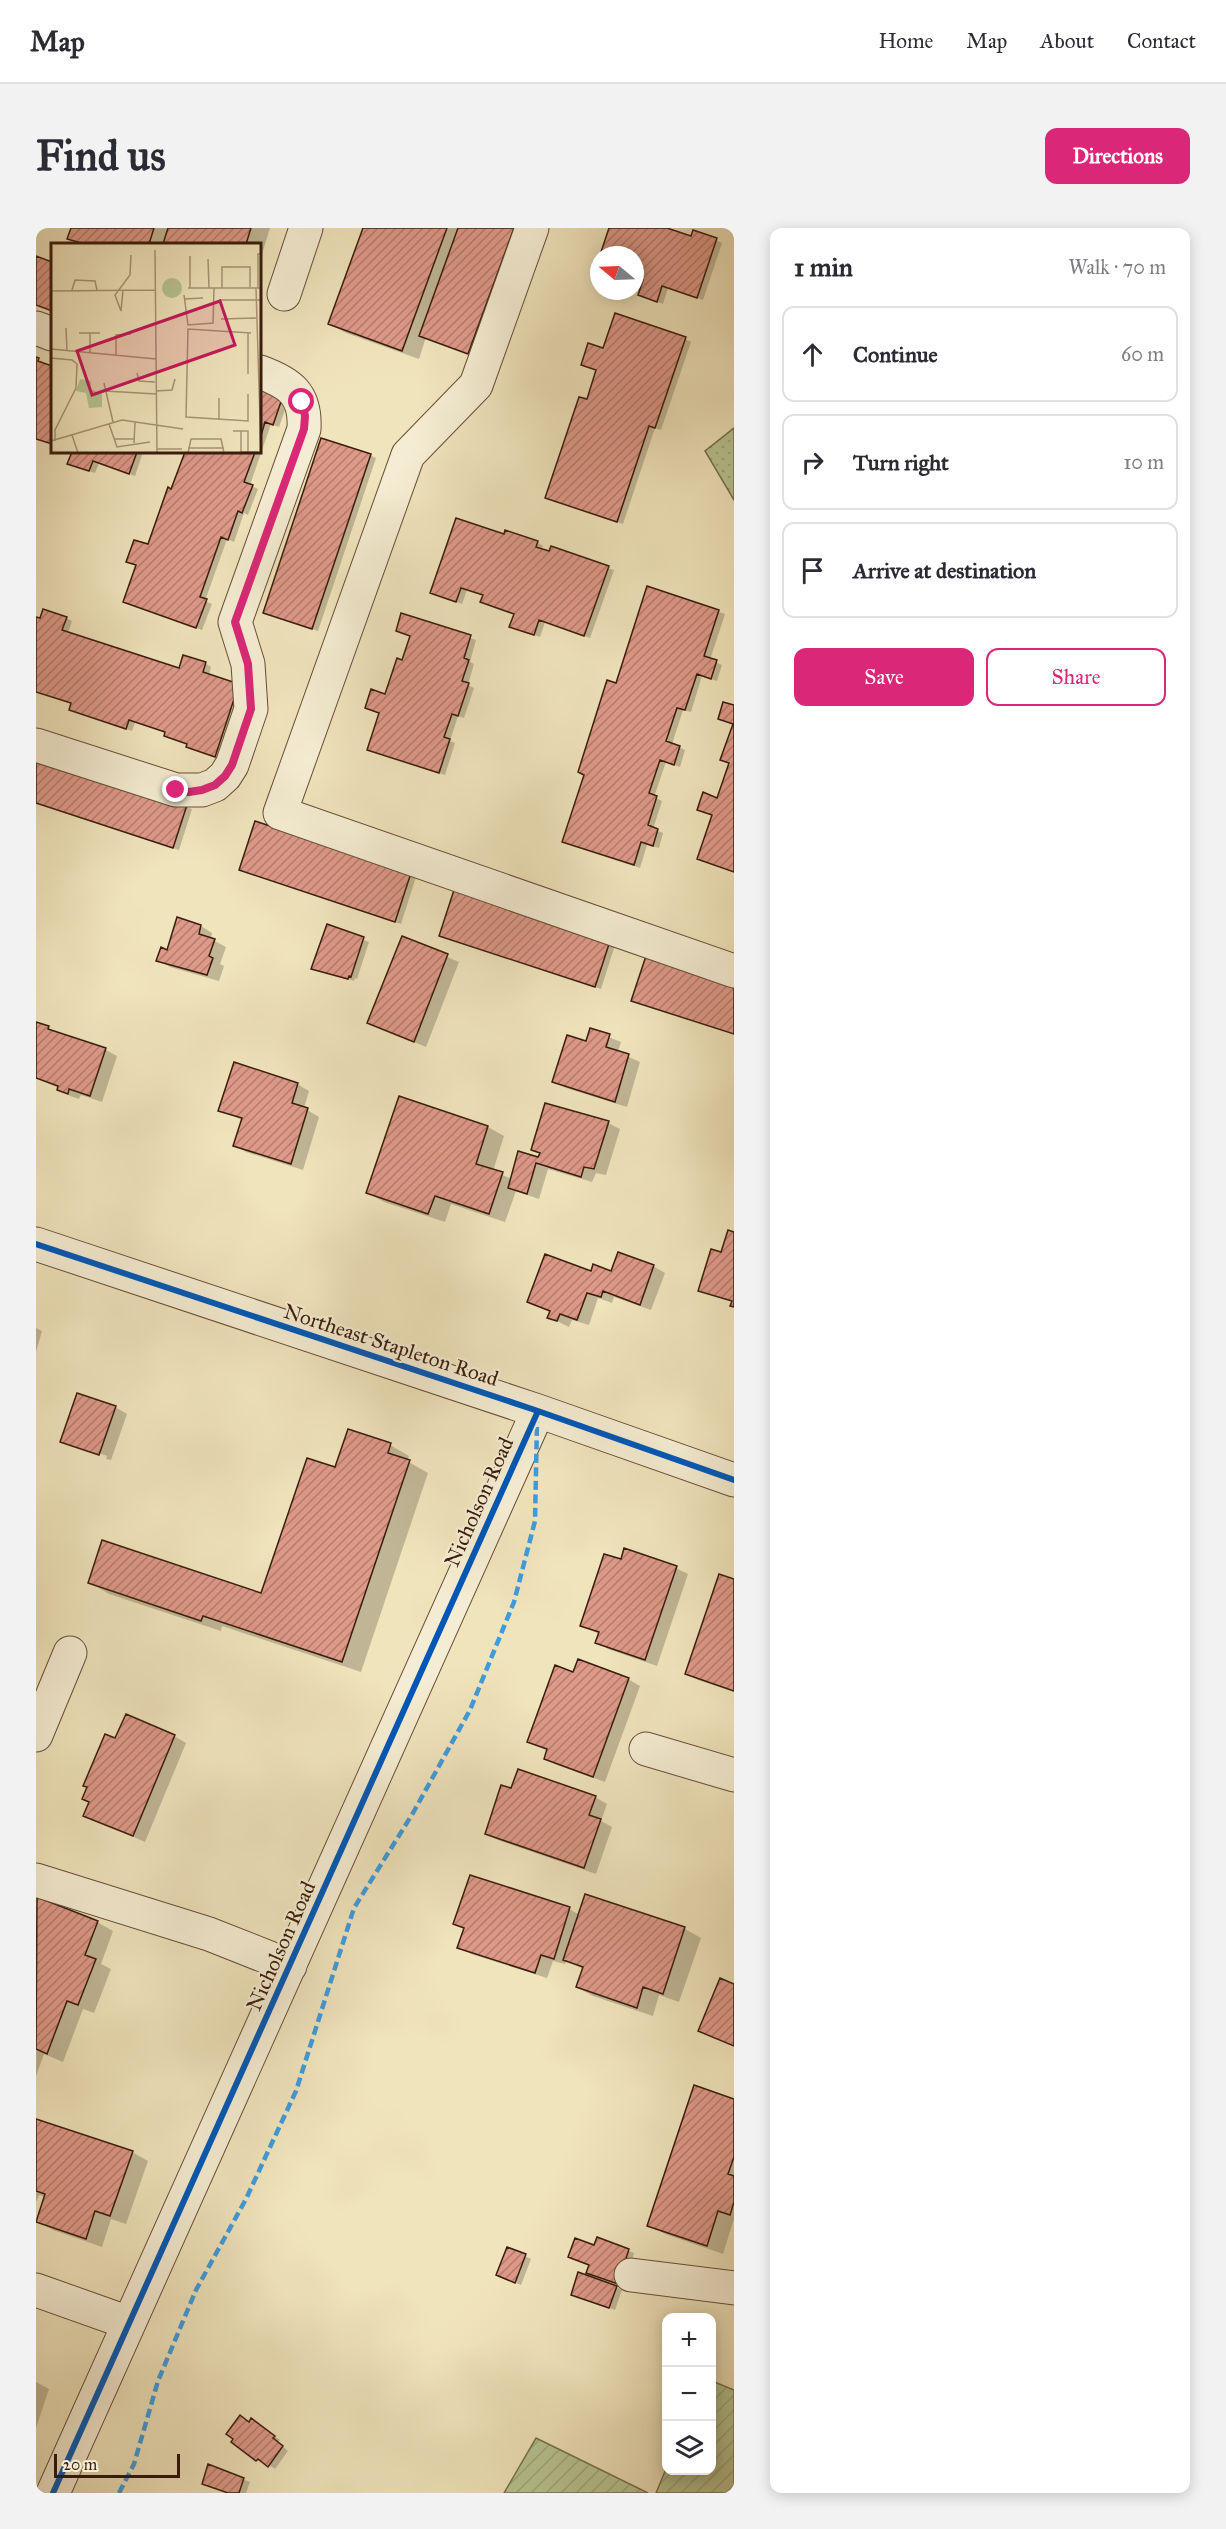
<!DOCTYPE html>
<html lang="en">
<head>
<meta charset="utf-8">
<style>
  :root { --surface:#fff; --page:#f2f2f3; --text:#2b2b33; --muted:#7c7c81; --line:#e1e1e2; --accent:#db2777 }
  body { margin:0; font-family:"IM FELL Great Primer",serif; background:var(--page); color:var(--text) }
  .controls { position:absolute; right:18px; bottom:18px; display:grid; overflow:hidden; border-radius:12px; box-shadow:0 3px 15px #0003 }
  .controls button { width:54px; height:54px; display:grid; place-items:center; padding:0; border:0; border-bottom:2px solid var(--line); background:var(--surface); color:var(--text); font:30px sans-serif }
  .compass { position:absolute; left:554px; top:18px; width:54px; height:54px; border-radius:50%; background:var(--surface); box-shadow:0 3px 15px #0003; rotate:289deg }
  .scale { position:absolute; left:18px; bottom:15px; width:126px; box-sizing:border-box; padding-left:6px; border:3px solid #391c0c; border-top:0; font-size:16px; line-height:21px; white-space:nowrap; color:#391c0c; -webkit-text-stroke:4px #f5edd3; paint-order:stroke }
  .stop { position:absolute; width:18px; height:18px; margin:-14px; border:4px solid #db2777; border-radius:50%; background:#fff }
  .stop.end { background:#db2777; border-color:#fff; box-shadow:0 2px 6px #0008 }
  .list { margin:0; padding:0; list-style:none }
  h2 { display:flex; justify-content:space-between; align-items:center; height:78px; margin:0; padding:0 24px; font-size:26px }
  h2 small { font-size:20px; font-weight:400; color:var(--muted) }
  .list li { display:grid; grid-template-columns:39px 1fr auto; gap:18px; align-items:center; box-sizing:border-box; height:96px; margin:0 12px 12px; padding:0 12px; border:2px solid var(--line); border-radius:12px }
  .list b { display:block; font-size:22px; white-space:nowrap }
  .list em { font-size:20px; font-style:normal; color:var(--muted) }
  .actions { display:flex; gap:12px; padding:18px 24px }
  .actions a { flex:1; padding:14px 0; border:2px solid var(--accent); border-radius:12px; text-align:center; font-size:21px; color:var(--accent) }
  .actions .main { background:var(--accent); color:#fff }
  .icon { flex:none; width:33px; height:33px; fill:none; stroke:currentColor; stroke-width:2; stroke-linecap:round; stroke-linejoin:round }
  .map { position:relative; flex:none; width:698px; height:2265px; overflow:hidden; border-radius:12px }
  header { display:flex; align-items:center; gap:36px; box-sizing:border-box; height:84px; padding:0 30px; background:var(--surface); border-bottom:2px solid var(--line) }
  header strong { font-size:28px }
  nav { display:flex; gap:33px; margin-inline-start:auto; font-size:21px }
  .intro { display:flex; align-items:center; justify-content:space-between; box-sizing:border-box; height:144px; padding:0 36px }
  h1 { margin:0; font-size:42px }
  .button { padding:15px 27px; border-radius:12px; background:var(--accent); color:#fff; font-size:21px; font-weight:700 }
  main { display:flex; gap:36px; padding:0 36px }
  aside { flex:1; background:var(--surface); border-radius:12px; box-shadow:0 3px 15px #0003 }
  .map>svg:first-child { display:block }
  .park { fill:url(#park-dots); stroke:#78704f; stroke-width:1.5 }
  .garden { fill:url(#garden-furrows); stroke:#78704f; stroke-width:1.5 }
  .shadow { fill:#0003 }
  .building { fill:url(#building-hatch); stroke:#391c0c; stroke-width:1.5 }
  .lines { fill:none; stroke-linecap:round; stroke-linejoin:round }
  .minor-casing { stroke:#674e38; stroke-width:35 }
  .minor { stroke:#f5edd3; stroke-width:33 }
  .quiet { stroke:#3e9bde; stroke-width:4.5; stroke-dasharray:9 4.5; stroke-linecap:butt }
  .cycleway-casing { stroke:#f5edd3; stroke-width:10 }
  .cycleway { stroke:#0057b8; stroke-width:6 }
  .route { stroke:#db2777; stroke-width:8 }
  .labels { text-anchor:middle; stroke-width:4.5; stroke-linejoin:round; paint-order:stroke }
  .street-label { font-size:21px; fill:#391c0c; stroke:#f5edd3 }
  .inset-road { fill:none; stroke:#a79476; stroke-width:1.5 }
  .view { fill:#c2185b; fill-opacity:0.15; stroke:#c2185b; stroke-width:3 }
  .inset-edge { fill:none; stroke:#391c0c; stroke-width:3 }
</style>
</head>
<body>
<header>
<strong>Map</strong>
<nav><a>Home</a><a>Map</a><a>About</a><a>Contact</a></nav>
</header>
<div class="intro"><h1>Find us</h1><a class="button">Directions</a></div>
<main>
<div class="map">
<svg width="698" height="2265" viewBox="0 0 698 2265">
  <defs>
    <pattern id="park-dots" width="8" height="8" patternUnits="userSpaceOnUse" patternTransform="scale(1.5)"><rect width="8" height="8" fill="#b7c592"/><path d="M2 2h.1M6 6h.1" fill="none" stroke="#9ea97d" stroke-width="1.8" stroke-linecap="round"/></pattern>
    <pattern id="garden-furrows" width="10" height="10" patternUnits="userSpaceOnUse" patternTransform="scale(1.5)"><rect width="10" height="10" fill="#b7c592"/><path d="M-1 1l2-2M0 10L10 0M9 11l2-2" fill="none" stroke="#9ea97d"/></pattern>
    <pattern id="building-hatch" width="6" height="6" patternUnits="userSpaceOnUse" patternTransform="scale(1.5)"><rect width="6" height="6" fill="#de9989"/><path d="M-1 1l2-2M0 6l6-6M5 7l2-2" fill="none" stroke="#b57c6e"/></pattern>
  </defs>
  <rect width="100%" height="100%" fill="#f0e4bc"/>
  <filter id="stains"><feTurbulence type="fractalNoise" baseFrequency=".00333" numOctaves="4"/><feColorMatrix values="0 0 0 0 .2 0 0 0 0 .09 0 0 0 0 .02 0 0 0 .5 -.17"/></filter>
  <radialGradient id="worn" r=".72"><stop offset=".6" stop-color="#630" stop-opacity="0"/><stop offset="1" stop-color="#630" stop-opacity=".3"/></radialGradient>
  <path class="park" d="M 698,200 L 698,272 L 669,223 Z"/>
  <path class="garden" d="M 676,2153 L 698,2162 L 698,2265 L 620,2265 L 630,2241 L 676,2242 Z
    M 500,2210 L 612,2265 L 468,2265 Z"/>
  <path class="shadow" d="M 36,0 L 234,0 L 224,33 L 224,16 L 44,16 L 33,10 Z
    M 329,0 L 485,0 L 439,127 L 390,109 L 383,131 L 310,105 L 294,96 Z
    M 575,0 L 627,0 L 656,10 L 680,12 L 686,15 L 667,72 L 632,60 L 627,76 L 604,67 L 609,53 L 599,50 L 599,27 L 566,27 Z
    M 0,30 L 16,35 L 16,83 L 0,77 Z
    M 649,111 L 655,114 L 625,202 L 619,200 L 587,296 L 517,272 L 561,142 L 547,136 L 568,122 Z
    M 0,130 L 16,140 L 16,216 L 0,211 Z
    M 224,161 L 252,173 L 243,199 L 235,196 L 214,257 L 222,261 L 212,287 L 208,285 L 198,314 L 191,311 L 169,373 L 176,376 L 166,402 L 94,376 L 102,338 L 92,333 L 113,318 L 150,224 L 224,224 Z
    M 37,224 L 107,224 L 99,248 L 63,235 L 59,245 L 39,238 L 33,235 Z
    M 334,227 L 340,230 L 282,403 L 235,387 Z
    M 469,308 L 501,314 L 507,318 L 505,322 L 578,342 L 554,410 L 509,394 L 504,409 L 481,401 L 479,386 L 446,374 L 448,368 L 431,362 L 426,376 L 402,367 Z
    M 612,360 L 689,386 L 674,432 L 686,437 L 681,453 L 666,448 L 655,484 L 647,482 L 636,516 L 649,522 L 644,539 L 630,534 L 618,569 L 626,573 L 617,601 L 627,605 L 623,620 L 611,617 L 604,640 L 528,614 Z
    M 366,387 L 440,412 L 434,434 L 438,436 L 432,457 L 438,460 L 428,490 L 422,488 L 414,513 L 419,515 L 409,547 L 333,522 L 345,486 L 330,480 L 350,468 L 367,433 L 375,408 L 361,403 Z
    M 30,390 L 36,393 L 32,405 L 144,442 L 169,435 L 175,439 L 173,447 L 208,461 L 185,531 L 158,522 L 152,519 L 153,516 L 131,505 L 99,494 L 96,503 L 40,484 L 34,481 L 36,476 L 0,464 L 0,391 Z
    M 0,529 L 156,581 L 143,622 L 0,576 Z
    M 220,595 L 380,649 L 365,696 L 205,641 Z
    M 165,698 L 176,705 L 175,711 L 190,719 L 184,736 L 188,738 L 183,753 L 134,739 L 122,732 Z
    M 291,698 L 333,714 L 321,751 L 319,750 L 318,753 L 277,740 Z
    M 367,710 L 423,734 L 390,819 L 333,795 Z
    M 411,710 L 580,714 L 565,761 Z
    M 0,795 L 23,806 L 70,822 L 81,828 L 66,874 L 45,867 L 43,871 L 34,868 L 23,860 L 0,850 Z
    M 555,802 L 585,814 L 582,824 L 604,834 L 591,879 L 530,860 L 518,854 L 551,815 Z
    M 261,856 L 273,863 L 268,880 L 283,889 L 267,942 L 210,924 L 198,917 L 206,892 L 184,882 Z
    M 364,870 L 452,899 L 468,908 L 457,943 L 476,951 L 503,931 L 505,926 L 497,922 L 572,895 L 584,901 L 570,947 L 560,945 L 556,954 L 512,941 L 503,971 L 480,963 L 469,994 L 415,976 L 409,994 L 348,974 L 332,965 Z
    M 693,1004 L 698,1005 L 698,1079 L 696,1077 L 697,1074 L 664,1063 L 686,1026 Z
    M 617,1038 L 629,1045 L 615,1082 L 578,1069 L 576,1075 L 562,1070 L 553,1097 L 536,1092 L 533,1099 L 513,1089 L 515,1084 L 493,1074 L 556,1045 L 576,1045 Z
    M 0,1100 L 6,1103 L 0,1124 Z
    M 79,1179 L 91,1186 L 75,1232 L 70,1231 L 71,1228 L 37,1216 L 37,1219 L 26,1213 Z
    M 354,1217 L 373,1228 L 371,1233 L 392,1245 L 325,1444 L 186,1398 L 185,1403 L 73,1366 L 54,1355 L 226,1367 L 300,1241 Z
    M 586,1333 L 640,1340 L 652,1346 L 621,1438 L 572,1421 L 561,1414 L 563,1406 L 546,1398 Z
    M 684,1348 L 698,1353 L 698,1464 L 662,1452 L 651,1445 Z
    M 538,1445 L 592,1451 L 604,1458 L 569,1554 L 521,1537 L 510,1530 L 512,1523 L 493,1514 Z
    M 138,1508 L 150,1515 L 109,1614 L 49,1587 L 80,1512 Z
    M 476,1562 L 559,1569 L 571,1576 L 565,1593 L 576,1599 L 560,1646 L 462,1612 L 450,1606 Z
    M 550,1668 L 649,1701 L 665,1710 L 643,1774 L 623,1767 L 617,1788 L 557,1768 L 541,1759 L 547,1741 L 531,1732 L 529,1736 L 517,1733 L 511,1750 L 435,1726 L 423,1719 L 429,1701 L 419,1696 L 533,1681 L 544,1687 Z
    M 2,1671 L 61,1694 L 77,1703 L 65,1736 L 75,1741 L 58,1785 L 47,1781 L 27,1834 L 8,1826 L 0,1848 Z
    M 659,1859 L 698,1872 L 698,1991 L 687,2026 L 629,2006 L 613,1997 Z
    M 0,1892 L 96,1924 L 112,1933 L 90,1996 L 75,1991 L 66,2019 L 17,2002 L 1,1993 L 10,1969 L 3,1967 L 0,1974 Z
    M 562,2011 L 598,2025 L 588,2058 L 558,2048 L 552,2044 L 554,2037 L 534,2029 L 559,2019 Z
    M 489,2028 L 495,2031 L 485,2057 L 468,2050 Z
    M 580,2059 L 586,2062 L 579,2082 L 542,2069 Z
    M 0,2154 L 13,2161 L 0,2200 Z
    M 221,2195 L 244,2212 L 242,2214 L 252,2223 L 239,2241 L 228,2233 L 226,2235 L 221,2232 Z
    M 173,2238 L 214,2254 L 210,2265 L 192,2265 L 173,2258 Z"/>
  <path class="building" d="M 35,0 L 118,0 L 113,16 L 49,16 L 31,11 Z
    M 132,0 L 215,0 L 210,16 L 127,16 Z
    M 327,0 L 411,0 L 366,123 L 292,96 Z
    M 422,0 L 478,0 L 432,126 L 383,108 Z
    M 573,0 L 631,0 L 655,8 L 657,2 L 681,10 L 661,70 L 626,58 L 621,74 L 602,67 L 607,52 L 599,50 L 599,27 L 564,27 Z
    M 0,28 L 16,34 L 16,83 L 0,77 Z
    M 579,85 L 650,109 L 619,200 L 613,198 L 581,294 L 509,270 L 543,169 L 551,171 L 560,142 L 545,137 L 552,115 L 567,120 Z
    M 0,129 L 3,130 L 2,133 L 16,138 L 16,216 L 0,211 Z
    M 224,160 L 247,168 L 237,197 L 229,194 L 224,211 Z
    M 285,210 L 335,226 L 276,401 L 227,385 Z
    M 36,224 L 101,224 L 93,246 L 57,233 L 53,243 L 31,236 Z
    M 149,224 L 219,224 L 208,254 L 217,257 L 206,285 L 202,283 L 192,312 L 185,309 L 164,369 L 171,371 L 160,400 L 87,374 L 100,337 L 90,334 L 98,312 L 112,316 L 132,259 L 135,261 Z
    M 420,290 L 468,306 L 469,302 L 502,313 L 500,319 L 513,323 L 515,318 L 573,338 L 548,408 L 503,392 L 498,407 L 473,399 L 478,386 L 444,374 L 447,367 L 425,360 L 420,374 L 394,365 Z
    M 611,358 L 683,382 L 668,428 L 681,432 L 675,451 L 661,446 L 649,482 L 641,480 L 630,513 L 644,518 L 638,537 L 624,532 L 613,565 L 621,568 L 612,597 L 622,601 L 617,618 L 605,614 L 598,637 L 526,614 L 548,547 L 542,544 L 571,452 L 580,455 Z
    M 7,381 L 31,389 L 26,402 L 143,440 L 147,427 L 170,434 L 167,444 L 203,456 L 179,529 L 150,519 L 151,516 L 128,508 L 129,504 L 93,492 L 90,501 L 33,482 L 35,475 L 0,464 L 0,389 L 4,390 Z
    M 365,385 L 435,407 L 428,430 L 433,432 L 426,453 L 433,455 L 422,488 L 416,486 L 408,509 L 414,511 L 403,545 L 331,522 L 343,485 L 329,480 L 335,461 L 349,466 L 361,430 L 366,432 L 374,408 L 360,403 Z
    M 687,474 L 698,477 L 698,644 L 661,631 L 676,587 L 661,582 L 667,564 L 681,570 L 693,535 L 684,532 L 697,496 L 682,491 Z
    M 0,527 L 151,577 L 137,620 L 0,575 Z
    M 219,593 L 375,645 L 359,694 L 203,642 Z
    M 419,659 L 575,710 L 559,759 L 403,708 Z
    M 141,689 L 165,697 L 163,706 L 179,711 L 173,728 L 177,730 L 171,747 L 120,733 L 125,719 L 131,722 Z
    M 291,696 L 328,709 L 315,749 L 313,748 L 312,751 L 275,741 Z
    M 366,708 L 412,726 L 378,814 L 331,795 Z
    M 611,725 L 698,752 L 698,806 L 595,773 Z
    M 0,794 L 13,798 L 12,801 L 70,820 L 54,868 L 33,861 L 32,866 L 21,862 L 22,858 L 0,850 Z
    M 554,800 L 574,806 L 570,819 L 593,826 L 579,874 L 516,854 L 531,807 L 550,813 Z
    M 198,834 L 262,855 L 256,875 L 272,880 L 255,936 L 197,918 L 206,890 L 182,883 Z
    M 363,868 L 452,898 L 440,936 L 467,944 L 453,986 L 399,968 L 392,986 L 330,965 Z
    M 509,875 L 573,893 L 558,941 L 548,939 L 545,949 L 500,935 L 491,966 L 472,960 L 482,923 L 502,929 L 504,925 L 495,922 Z
    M 692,1002 L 698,1004 L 698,1079 L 694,1078 L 696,1073 L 662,1063 L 675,1021 L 685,1024 Z
    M 582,1024 L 618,1037 L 604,1077 L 567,1063 L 565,1069 L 551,1065 L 541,1092 L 524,1086 L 521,1093 L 511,1090 L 514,1083 L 491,1074 L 509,1026 L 555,1043 L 557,1036 L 575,1043 Z
    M 41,1165 L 80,1178 L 63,1227 L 24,1214 Z
    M 312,1201 L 355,1215 L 352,1225 L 374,1232 L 306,1434 L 167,1388 L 165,1393 L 52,1355 L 66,1312 L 225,1365 L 271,1230 L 299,1239 Z
    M 588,1320 L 641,1338 L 609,1432 L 559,1415 L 563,1404 L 544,1398 L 568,1326 L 585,1331 Z
    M 683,1346 L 698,1351 L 698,1463 L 649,1446 Z
    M 542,1431 L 593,1450 L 557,1549 L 508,1531 L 511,1521 L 491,1514 L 519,1437 L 537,1444 Z
    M 90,1486 L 139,1507 L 97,1608 L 47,1588 L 53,1574 L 46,1571 L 51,1559 L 47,1558 L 69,1506 L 79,1510 Z
    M 482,1541 L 560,1568 L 553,1587 L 565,1591 L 548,1640 L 449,1606 L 465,1557 L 475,1560 Z
    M 434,1647 L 534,1679 L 518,1731 L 505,1727 L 499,1745 L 421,1720 L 428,1700 L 417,1696 Z
    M 549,1666 L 649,1699 L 627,1766 L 607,1759 L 601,1780 L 540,1759 L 547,1739 L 527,1732 Z
    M 1,1669 L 62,1693 L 49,1727 L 60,1731 L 42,1777 L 31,1773 L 11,1826 L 0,1821 Z
    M 684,1750 L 698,1756 L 698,1818 L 662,1803 Z
    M 658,1857 L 698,1871 L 698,1929 L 692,1946 L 698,1948 L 698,1974 L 694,1987 L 682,1983 L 671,2018 L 611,1998 Z
    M 0,1891 L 97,1923 L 74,1988 L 59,1983 L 50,2011 L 0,1994 L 9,1966 L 0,1963 Z
    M 561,2009 L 593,2021 L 582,2056 L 550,2045 L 553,2037 L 532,2029 L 539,2010 L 558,2017 Z
    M 471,2019 L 490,2026 L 479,2055 L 460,2047 Z
    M 542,2044 L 581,2058 L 573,2080 L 535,2067 Z
    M 204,2187 L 213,2194 L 215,2190 L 239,2208 L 237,2210 L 247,2218 L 232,2239 L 222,2231 L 220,2233 L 195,2214 L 197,2211 L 190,2206 Z
    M 172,2236 L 208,2250 L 203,2265 L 192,2265 L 166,2256 Z"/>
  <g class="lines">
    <g class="minor-casing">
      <path id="minor" d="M 496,0 L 440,157 L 372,227 L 244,585 L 698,743
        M 248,66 L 270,0
        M 0,100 L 16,106
        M 0,517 L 140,562 L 166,562 L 179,557 L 189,548 L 196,537 L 215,481 L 212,436 L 199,394 L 268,201 C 270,166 254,155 224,144
        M 0,1016 L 502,1183 L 698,1252
        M 0,1507 L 34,1425
        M 610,1521 L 698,1547
        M 0,1652 L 173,1706 L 254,1738
        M 595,2047 L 698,2060
        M 0,2062 L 93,2095
        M 17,2265 L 502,1183"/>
    </g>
    <use href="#minor" class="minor"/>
    <path class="quiet" d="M 83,2265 L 98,2236 L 122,2153 L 160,2062 L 210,1971 L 260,1863 L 318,1680 L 377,1585 L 434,1482 L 478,1374 L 499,1293 L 501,1194"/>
    <g class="cycleway-casing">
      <path id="cycleway" d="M 0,1016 L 502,1183 L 698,1252
        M 17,2265 L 502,1183"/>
    </g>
    <use href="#cycleway" class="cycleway"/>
  </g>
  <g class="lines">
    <path class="route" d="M 140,562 L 153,564 L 166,562 L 179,557 L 189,548 L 196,537 L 215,481 L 212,436 L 199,394 L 268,201 L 269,188 L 266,174"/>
  </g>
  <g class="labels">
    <g class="street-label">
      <text transform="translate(355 1117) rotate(18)" y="7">Northeast Stapleton Road</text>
      <text transform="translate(443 1274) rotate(-66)" y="7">Nicholson Road</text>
      <text transform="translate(245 1718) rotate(-66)" y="7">Nicholson Road</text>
    </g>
  </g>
  <g transform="translate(15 15)">
    <rect width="210" height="210" fill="#f0e4bc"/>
    <path d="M111 45a10 10 0 1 1 20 0a10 10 0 1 1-20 0Z" fill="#b7c592"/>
    <path d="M 29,136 L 40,138 L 39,146 L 51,151 L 51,164 L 38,165 L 35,150 L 25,148 Z" fill="#b7c592"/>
    <path class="inset-road" d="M 104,7 L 106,210M 157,16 L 158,45M 137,45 L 210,45M 139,45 L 139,13M 171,45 L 171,24 L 199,24 L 199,44M 205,45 L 210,210M 207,45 L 207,11 L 210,11M 21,47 L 24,37 L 44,38 L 46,47M 72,47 L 70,68 L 64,52 L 79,32 L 80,12M 0,48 L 104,47M 133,52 L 137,82 L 162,80 L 163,45M 133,56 L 152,55M 168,57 L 210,57M 170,76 L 205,75M 15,85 L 16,108M 28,90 L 49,90M 197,90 L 197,131M 0,106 L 105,116M 39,110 L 39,90M 65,112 L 65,92 L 80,91M 0,115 L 21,117 L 26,121 L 25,145 L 4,187 L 4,198M 86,130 L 88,138 L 104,139M 53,140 L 62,179M 54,148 L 105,151M 105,148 L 121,147 L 124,136M 197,151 L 197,178 L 135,174 L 137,86 L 200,90M 168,155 L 168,177M 58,181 L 66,204 L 99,199M 182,188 L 197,188 L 197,210M 190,188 L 190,209 L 207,209M 21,192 L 27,210M 63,196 L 83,196M 0,198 L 71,177 L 132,186M 83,200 L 84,179M 137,205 L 173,205M 106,206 L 131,206M 137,210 L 140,196 L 170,196 L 173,210"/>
    <path class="view" d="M 169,58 L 184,102 L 41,152 L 26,108 Z"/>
    <rect width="210" height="210" class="inset-edge"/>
  </g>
  <rect width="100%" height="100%" filter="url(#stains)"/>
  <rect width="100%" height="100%" fill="url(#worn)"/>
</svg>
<div class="controls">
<button>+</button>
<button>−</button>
<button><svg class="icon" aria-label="layers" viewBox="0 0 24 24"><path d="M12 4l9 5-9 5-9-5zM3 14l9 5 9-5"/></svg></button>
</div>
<svg class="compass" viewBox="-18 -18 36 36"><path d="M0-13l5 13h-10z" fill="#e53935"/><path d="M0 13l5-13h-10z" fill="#7c7c81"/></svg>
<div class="scale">20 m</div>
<div class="stop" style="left:266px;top:174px"></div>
<div class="stop end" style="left:140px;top:562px"></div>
</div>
<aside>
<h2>1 min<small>Walk · 70 m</small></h2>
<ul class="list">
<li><svg class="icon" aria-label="ahead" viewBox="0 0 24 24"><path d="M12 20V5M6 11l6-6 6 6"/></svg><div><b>Continue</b></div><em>60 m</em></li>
<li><svg class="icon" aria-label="right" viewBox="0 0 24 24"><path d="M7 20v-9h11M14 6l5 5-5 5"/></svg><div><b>Turn right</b></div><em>10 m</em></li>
<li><svg class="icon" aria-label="arrive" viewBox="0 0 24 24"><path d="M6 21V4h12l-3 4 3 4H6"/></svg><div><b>Arrive at destination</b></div></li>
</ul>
<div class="actions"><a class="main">Save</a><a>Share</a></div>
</aside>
</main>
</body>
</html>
